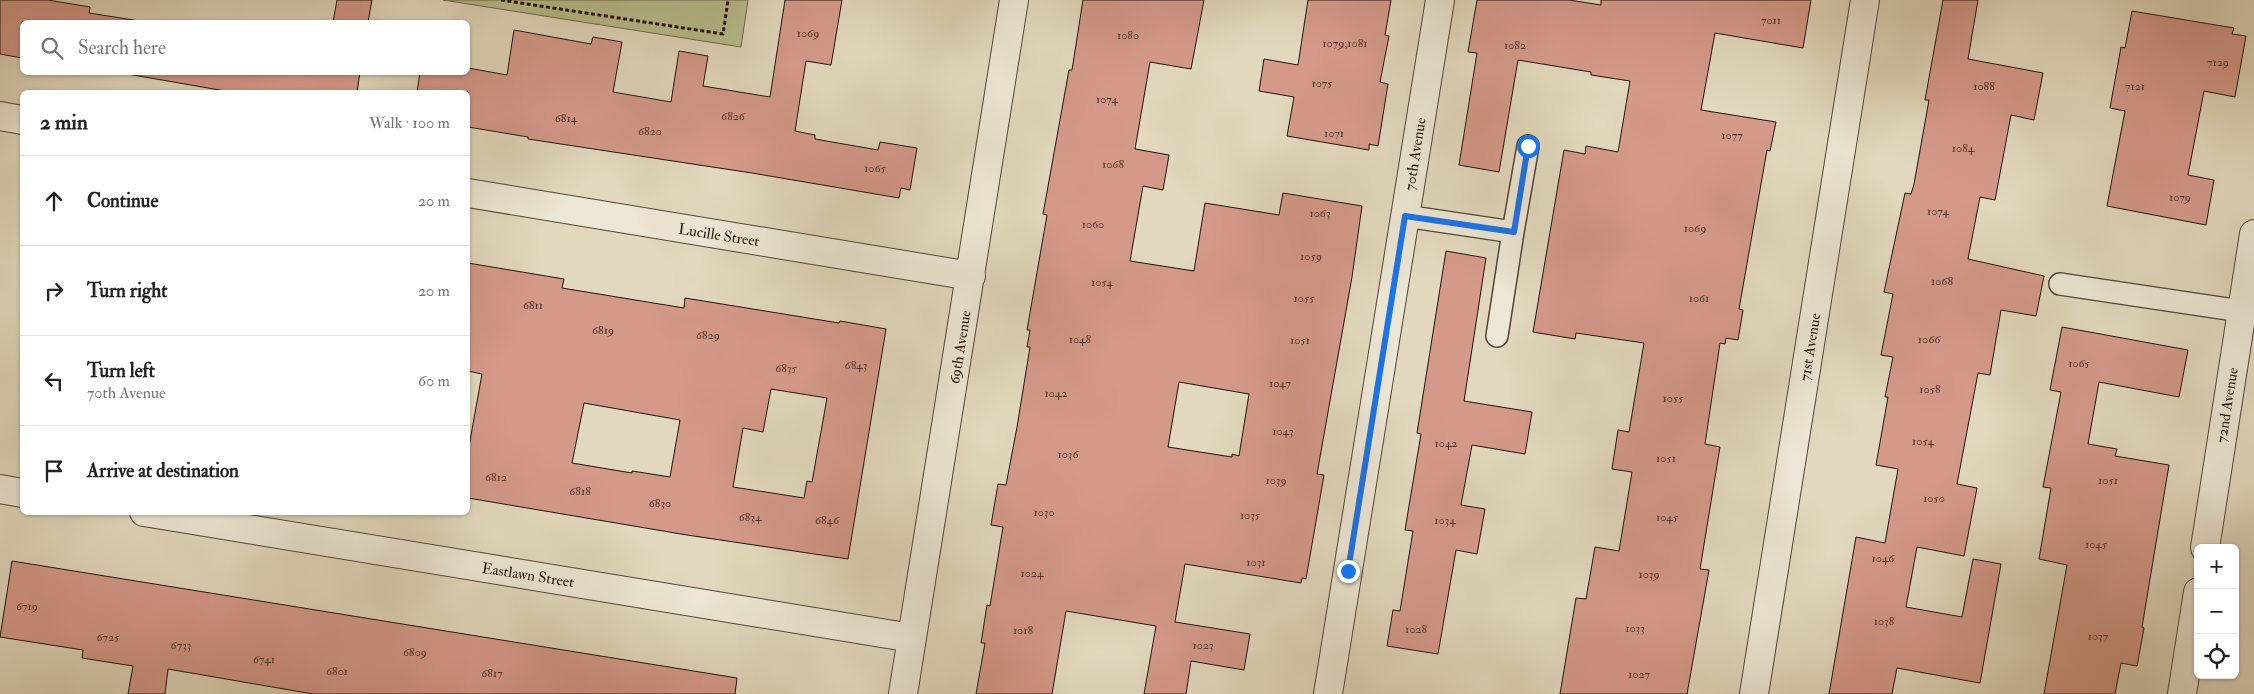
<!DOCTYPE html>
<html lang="en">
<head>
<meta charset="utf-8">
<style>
  :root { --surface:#fff; --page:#f2f2f2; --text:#202124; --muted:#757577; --line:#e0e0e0 }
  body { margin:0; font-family:"IM FELL Double Pica",serif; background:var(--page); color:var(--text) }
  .controls { position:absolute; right:15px; bottom:15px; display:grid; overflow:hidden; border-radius:8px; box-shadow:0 1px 4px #0004 }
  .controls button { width:45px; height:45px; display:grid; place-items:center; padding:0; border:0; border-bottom:1px solid var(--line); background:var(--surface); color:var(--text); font:25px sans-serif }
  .stop { position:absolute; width:15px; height:15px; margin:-11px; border:4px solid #1a73e8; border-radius:50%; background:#fff }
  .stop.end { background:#1a73e8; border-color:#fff; box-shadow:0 1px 5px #0008 }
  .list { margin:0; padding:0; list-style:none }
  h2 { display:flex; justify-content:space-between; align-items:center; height:65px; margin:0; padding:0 20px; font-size:21px }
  h2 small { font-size:16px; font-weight:400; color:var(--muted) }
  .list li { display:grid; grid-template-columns:32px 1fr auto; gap:15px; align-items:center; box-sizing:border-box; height:90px; padding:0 20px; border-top:1px solid var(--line) }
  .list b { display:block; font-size:19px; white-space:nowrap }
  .list p { margin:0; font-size:16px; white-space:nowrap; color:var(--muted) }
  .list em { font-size:16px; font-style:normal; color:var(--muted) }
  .icon { flex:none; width:28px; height:28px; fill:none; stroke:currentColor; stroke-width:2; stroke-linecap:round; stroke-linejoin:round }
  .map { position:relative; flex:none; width:2254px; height:694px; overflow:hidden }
  .search { position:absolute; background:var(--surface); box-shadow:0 1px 4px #0004; left:20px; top:20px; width:450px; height:55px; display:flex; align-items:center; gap:12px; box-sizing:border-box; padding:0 18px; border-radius:8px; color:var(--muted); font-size:19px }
  .panel { position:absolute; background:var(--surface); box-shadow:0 1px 4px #0004; left:20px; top:90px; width:450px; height:425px; border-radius:8px }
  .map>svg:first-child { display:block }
  .green { fill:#b8bd8e; stroke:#6c684b }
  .building { fill:#d5998a; stroke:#1f1408; fill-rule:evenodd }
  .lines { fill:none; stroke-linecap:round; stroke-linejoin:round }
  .lane-casing { stroke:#504535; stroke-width:24 }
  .street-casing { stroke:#504535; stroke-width:30 }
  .path { stroke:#1f1408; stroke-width:3; stroke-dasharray:4 2.5; stroke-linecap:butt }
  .lane { stroke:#ece6d4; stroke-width:21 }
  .street { stroke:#ece6d4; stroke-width:28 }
  .route { stroke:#1a73e8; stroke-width:6 }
  .labels { text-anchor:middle; stroke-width:4; stroke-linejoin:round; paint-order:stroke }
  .number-label { font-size:12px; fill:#4c3528 }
  .street-label { font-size:15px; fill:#1f1408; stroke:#ece6d4 }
</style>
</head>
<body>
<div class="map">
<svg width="2254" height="694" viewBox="0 0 2254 694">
  <rect width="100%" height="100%" fill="#e1d8bd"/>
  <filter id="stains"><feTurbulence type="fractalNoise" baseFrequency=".004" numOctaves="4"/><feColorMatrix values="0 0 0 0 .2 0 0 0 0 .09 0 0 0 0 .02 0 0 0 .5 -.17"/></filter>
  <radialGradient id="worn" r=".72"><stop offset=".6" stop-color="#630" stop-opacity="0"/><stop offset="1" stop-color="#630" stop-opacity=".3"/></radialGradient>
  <path class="green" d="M 443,0 L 748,0 L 741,47 Z"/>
  <path class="building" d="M 0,0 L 48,0 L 90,7 L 89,13 L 146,22 L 22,22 L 22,58 L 0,54 Z
    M 337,0 L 372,0 L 368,22 L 333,22 Z
    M 785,0 L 842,0 L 831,65 L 806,61 L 795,131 L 815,135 L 815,139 L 878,150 L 880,142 L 917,148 L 910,190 L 901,188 L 899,198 L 752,173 L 528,139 L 528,137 L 468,127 L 468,92 L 417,92 L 420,72 L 468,72 L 468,68 L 507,75 L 514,30 L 591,44 L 593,37 L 622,42 L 613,92 L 671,102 L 679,51 L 708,56 L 703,86 L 770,97 Z
    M 1083,0 L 1204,0 L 1191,69 L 1150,62 L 1135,149 L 1169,155 L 1163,190 L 1143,186 L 1130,261 L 1194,271 L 1205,203 L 1279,215 L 1283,193 L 1362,206 L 1352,277 L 1317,474 L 1324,475 L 1306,579 L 1302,578 L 1301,583 L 1185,564 L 1175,622 L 1250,634 L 1244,670 L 1191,661 L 1186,694 L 1144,694 L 1156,626 L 1066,611 L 1052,694 L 976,694 L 985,643 L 981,643 L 987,605 L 990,606 L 1003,527 L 991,525 L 998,484 L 1006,485 L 1017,427 L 1030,347 L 1027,347 L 1030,330 L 1027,330 L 1047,215 L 1043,214 L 1069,70 L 1072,70 ZM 1179,382 L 1249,394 L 1239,456 L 1232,454 L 1232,457 L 1168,447 Z
    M 1308,0 L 1391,0 L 1385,35 L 1389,36 L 1380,82 L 1388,84 L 1378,146 L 1369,144 L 1369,150 L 1287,136 L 1294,97 L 1259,91 L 1264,59 L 1298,65 Z
    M 1477,0 L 1569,0 L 1601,5 L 1601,0 L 1811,0 L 1803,48 L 1715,33 L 1701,110 L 1776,122 L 1770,151 L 1767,150 L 1739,309 L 1743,310 L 1738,340 L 1726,338 L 1725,344 L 1720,343 L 1705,444 L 1720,447 L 1700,569 L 1709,570 L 1687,694 L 1560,694 L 1576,598 L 1586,599 L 1595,547 L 1619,551 L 1632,472 L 1612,469 L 1618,430 L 1629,432 L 1644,343 L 1576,333 L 1575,339 L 1533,332 L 1564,150 L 1585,154 L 1586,146 L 1618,152 L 1630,81 L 1591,75 L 1591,72 L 1518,60 L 1499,172 L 1459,165 L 1477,53 L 1468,52 Z
    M 1943,0 L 1978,0 L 1968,59 L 2043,73 L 2034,120 L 2011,115 L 1995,200 L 1980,197 L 1968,259 L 2044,276 L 2036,316 L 2001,310 L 1990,375 L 1978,373 L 1957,484 L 1977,488 L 1964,556 L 1917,547 L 1906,607 L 1962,617 L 1973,559 L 2001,564 L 1980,683 L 1897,668 L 1892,694 L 1829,694 L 1856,537 L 1885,543 L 1898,469 L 1876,465 L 1888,397 L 1885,397 L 1893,357 L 1881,355 L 1893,294 L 1884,292 L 1905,193 L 1911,194 L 1914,184 L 1929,100 L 1925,100 Z
    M 2132,11 L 2234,28 L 2232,34 L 2246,36 L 2235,97 L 2204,91 L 2188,175 L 2214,180 L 2206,225 L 2107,206 L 2125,111 L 2110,108 L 2121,47 L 2125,48 Z
    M 116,72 L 360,72 L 357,92 L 231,92 Z
    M 1446,251 L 1486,258 L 1464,401 L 1532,412 L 1525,454 L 1472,445 L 1461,505 L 1485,509 L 1477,554 L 1456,550 L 1438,654 L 1387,646 L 1393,610 L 1400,611 L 1413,531 L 1405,530 L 1421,434 L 1417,433 Z
    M 468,263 L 564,279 L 562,288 L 684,308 L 685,298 L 839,323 L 840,321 L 886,329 L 848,559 L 687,535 L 468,498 L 468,452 L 482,374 L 468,371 ZM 771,389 L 827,398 L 812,482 L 807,481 L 804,498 L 733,487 L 743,428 L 763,432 ZM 584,403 L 680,420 L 670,477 L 632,471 L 632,473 L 572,463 Z
    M 2062,327 L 2188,350 L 2179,397 L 2099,382 L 2088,444 L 2117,449 L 2115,456 L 2169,465 L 2142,627 L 2144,628 L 2137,666 L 2121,663 L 2115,694 L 2044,694 L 2067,565 L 2039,559 L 2051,488 L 2043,487 L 2061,392 L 2050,390 Z
    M 12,561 L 737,678 L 735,694 L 313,694 L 168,669 L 165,694 L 128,694 L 133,666 L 82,658 L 83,650 L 0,637 Z"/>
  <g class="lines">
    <g class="lane-casing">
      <path id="lane" d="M 1405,216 L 1513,232 L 1528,146
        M 2060,284 L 2241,311
        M 1497,336 L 1513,232"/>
    </g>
    <g class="street-casing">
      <path id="street" d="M 0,116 L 22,120
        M 468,193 L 971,276
        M 0,489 L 22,493
        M 144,512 L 912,638
        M 2205,548 L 2254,234
        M 903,694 L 1014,0
        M 1328,694 L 1440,0
        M 1754,694 L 1865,0
        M 2182,694 L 2198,592"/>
    </g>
    <path class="path" d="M 501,0 L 723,34 L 728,0"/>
    <use href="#lane" class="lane"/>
    <use href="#street" class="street"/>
  </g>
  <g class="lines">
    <path class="route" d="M 1348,571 L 1405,216 L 1514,232 L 1528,146"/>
  </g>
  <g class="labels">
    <g class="number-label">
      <text x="1771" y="24">7011</text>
      <text x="808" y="37">1069</text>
      <text x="1128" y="39">1080</text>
      <text x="1345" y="47">1079;1081</text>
      <text x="1515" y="49">1082</text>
      <text x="2218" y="66">7129</text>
      <text x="1322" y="87">1075</text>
      <text x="1984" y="90">1088</text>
      <text x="2135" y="90">7121</text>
      <text x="1107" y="103">1074</text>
      <text x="733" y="120">6826</text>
      <text x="566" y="122">6814</text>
      <text x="650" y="135">6820</text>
      <text x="1334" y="137">1071</text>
      <text x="1732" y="139">1077</text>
      <text x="1963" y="152">1084</text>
      <text x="1113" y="168">1068</text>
      <text x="875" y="172">1065</text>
      <text x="2180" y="201">1079</text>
      <text x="1938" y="215">1074</text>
      <text x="1320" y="217">1063</text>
      <text x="1093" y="228">1060</text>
      <text x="1695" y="232">1069</text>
      <text x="1311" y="260">1059</text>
      <text x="1942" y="285">1068</text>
      <text x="1102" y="286">1054</text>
      <text x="1304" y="302">1055</text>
      <text x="1699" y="302">1061</text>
      <text x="533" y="309">6811</text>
      <text x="603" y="334">6819</text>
      <text x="708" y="339">6829</text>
      <text x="1080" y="343">1048</text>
      <text x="1929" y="343">1066</text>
      <text x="1300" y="344">1051</text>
      <text x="2079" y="367">1065</text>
      <text x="856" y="369">6843</text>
      <text x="786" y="372">6835</text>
      <text x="1280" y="387">1047</text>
      <text x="1930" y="393">1058</text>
      <text x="1056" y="397">1042</text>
      <text x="1673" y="402">1055</text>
      <text x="1283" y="435">1043</text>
      <text x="1923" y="445">1054</text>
      <text x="1446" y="447">1042</text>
      <text x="1068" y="458">1036</text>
      <text x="1666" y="462">1051</text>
      <text x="496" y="481">6812</text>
      <text x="1276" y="484">1039</text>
      <text x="2108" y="484">1051</text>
      <text x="580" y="495">6818</text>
      <text x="1934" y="502">1050</text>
      <text x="660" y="507">6830</text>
      <text x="1044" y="516">1030</text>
      <text x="1250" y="519">1035</text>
      <text x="750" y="521">6834</text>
      <text x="1667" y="521">1045</text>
      <text x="827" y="524">6846</text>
      <text x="1445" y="524">1034</text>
      <text x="2096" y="548">1045</text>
      <text x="1883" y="562">1046</text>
      <text x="1256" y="566">1031</text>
      <text x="1032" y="577">1024</text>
      <text x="1649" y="578">1039</text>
      <text x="27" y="610">6719</text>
      <text x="1884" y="625">1038</text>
      <text x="1635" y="632">1033</text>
      <text x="1416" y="633">1028</text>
      <text x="1023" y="634">1018</text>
      <text x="2098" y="640">1037</text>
      <text x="108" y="641">6725</text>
      <text x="181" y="649">6733</text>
      <text x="1203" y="649">1023</text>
      <text x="415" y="656">6809</text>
      <text x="264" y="663">6741</text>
      <text x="337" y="675">6801</text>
      <text x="492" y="677">6817</text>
      <text x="1639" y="678">1027</text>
    </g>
    <g class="street-label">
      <text transform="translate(1415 154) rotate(-81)" y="5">70th Avenue</text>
      <text transform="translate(719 235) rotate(9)" y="5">Lucille Street</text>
      <text transform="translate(960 347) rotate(-81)" y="5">69th Avenue</text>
      <text transform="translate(1810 347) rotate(-81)" y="5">71st Avenue</text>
      <text transform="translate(2227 405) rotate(-81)" y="5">72nd Avenue</text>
      <text transform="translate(528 575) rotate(9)" y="5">Eastlawn Street</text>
    </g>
  </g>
  <rect width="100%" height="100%" filter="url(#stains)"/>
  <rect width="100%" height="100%" fill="url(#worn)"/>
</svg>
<div class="controls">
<button>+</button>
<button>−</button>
<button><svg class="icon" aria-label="locate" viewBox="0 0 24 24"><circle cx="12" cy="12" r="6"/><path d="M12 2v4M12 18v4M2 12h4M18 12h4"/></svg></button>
</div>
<div class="stop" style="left:1528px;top:146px"></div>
<div class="stop end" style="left:1348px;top:571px"></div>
<div class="search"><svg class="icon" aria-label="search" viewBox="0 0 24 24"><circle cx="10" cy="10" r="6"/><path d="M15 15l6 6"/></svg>Search here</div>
<section class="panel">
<h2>2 min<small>Walk · 100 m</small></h2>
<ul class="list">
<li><svg class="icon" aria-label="ahead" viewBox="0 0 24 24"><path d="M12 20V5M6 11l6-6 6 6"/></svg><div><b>Continue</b></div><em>20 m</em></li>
<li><svg class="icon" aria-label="right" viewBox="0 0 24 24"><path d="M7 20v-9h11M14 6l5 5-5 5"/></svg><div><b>Turn right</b></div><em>20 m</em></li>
<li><svg class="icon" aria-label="left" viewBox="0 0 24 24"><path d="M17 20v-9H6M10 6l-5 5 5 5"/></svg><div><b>Turn left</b><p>70th Avenue</p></div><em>60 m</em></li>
<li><svg class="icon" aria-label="arrive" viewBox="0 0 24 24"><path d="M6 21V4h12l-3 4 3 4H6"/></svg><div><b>Arrive at destination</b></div></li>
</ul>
</section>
</div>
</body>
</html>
